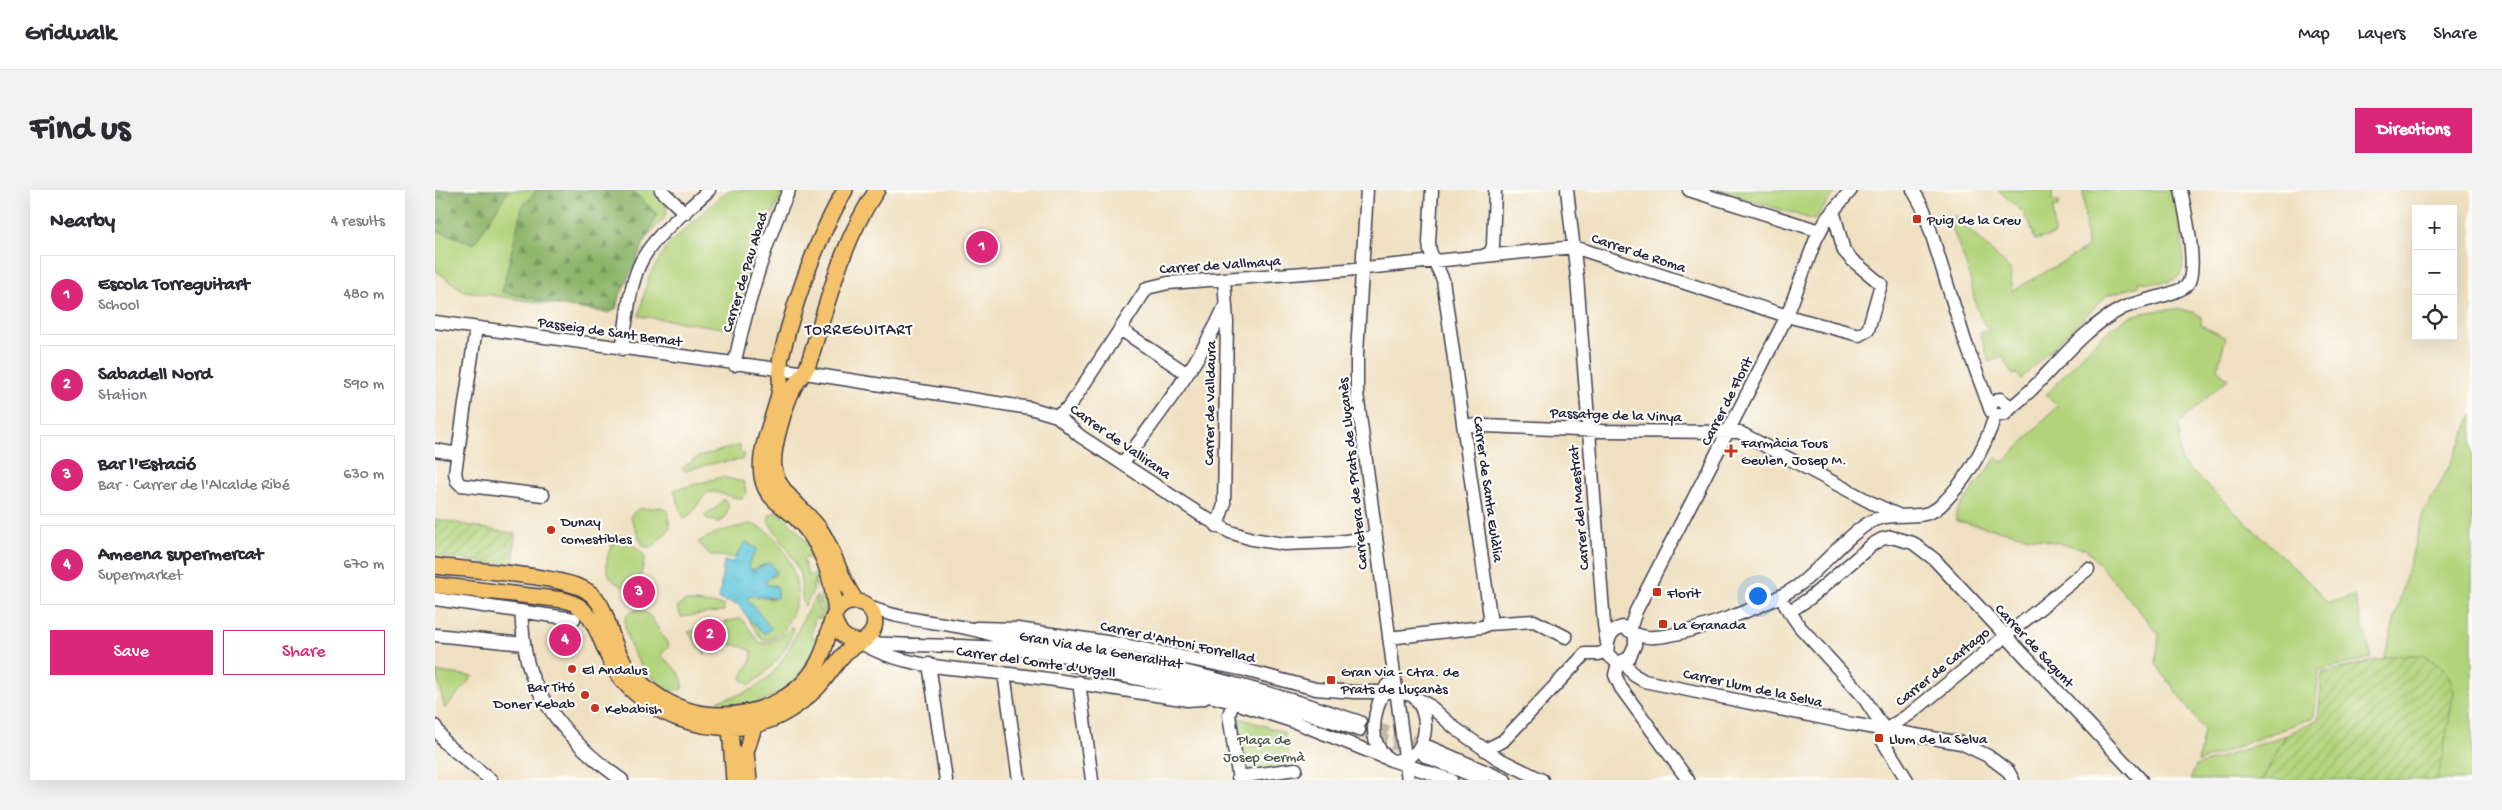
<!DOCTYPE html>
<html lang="en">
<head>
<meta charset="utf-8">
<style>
  :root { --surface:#fff; --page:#f2f2f3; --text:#2b2b33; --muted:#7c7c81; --line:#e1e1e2; --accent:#db2777 }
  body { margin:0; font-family:"Gochi Hand",sans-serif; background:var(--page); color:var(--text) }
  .controls { position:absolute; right:15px; top:15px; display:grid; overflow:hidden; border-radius:0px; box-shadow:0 5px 20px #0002 }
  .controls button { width:45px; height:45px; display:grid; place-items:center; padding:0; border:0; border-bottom:1px solid var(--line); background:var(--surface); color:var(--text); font:25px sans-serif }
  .you { position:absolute; left:1322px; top:405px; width:18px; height:18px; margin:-12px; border:4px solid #fff; border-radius:50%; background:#1a73e8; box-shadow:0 0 0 8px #1a73e833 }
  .badge { display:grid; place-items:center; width:32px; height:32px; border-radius:50%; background:var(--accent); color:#fff; font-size:16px; font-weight:700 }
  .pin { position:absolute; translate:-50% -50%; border:2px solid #fff; box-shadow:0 1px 5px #0006 }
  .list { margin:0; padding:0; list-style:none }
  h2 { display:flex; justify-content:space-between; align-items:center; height:65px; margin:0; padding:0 20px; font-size:21px }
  h2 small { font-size:16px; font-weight:400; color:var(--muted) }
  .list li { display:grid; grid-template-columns:32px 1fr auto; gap:15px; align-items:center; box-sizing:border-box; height:80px; margin:0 10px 10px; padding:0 10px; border:1px solid var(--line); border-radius:0px }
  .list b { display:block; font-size:19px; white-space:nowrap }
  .list p { margin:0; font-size:16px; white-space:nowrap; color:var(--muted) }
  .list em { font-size:16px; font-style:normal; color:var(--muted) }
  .actions { display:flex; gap:10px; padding:15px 20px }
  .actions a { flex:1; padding:11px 0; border:1px solid var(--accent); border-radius:0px; text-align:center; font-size:18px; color:var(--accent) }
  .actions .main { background:var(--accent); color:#fff }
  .icon { flex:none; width:28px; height:28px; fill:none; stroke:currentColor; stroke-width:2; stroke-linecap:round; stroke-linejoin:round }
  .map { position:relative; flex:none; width:2037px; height:590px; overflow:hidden; border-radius:0px }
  header { display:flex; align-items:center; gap:30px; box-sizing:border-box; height:70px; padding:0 25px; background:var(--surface); border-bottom:1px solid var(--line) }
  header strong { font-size:24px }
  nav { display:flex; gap:28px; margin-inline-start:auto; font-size:18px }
  .intro { display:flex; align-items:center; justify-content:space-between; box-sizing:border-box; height:120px; padding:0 30px }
  h1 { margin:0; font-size:35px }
  .button { padding:12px 22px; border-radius:0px; background:var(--accent); color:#fff; font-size:18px; font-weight:700 }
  main { display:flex; gap:30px; padding:0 30px }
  aside { flex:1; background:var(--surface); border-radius:0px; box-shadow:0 5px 20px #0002 }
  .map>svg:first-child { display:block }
  .green { fill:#b2d37b; stroke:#6a7a5b }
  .forest { fill:url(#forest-firs); stroke:#586c53 }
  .garden { fill:url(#garden-furrows); stroke:#6a7a5b }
  .water { fill:url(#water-ripples); stroke:#40748a }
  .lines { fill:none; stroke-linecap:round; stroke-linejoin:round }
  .minor-tunnel { stroke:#c6baa6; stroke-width:12; stroke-dasharray:12 6; stroke-linecap:butt }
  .minor-casing { stroke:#413e4f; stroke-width:15 }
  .major-casing { stroke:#413e4f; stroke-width:18 }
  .minor { stroke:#fff; stroke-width:12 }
  .major { stroke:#f4c26a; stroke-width:15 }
  .poi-dot { fill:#c8321e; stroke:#fdfcf7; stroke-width:2 }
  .labels { text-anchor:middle; stroke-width:4.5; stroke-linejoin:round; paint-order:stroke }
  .poi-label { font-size:15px; fill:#22223b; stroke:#fdfcf7; text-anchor:start }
  .street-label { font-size:15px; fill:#22223b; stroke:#fdfcf7 }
  .park-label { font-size:15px; fill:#4d574e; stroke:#fdfcf7 }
  .neighbourhood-label { font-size:16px; letter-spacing:1px; fill:#22223b; stroke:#fdfcf7 }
</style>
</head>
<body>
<header>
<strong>Gridwalk</strong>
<nav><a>Map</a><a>Layers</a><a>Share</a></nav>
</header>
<div class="intro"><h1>Find us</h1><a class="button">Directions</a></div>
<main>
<aside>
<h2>Nearby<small>4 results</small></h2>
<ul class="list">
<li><span class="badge">1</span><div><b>Escola Torreguitart</b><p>School</p></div><em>480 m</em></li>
<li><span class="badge">2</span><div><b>Sabadell Nord</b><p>Station</p></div><em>590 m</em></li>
<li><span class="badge">3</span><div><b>Bar l'Estació</b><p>Bar · Carrer de l'Alcalde Ribé</p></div><em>630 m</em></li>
<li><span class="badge">4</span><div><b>Ameena supermercat</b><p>Supermarket</p></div><em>670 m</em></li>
</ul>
<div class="actions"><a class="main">Save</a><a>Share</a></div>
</aside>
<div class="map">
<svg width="2037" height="590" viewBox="0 0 2037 590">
  <defs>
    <pattern id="forest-firs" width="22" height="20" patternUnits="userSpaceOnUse" patternTransform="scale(1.25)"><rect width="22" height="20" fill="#8db56b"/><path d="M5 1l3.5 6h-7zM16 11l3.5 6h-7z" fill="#739359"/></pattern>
    <pattern id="garden-furrows" width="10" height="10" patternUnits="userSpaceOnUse" patternTransform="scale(1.25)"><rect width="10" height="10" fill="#b2d37b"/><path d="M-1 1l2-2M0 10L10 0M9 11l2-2" fill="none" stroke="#99b56b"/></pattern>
    <pattern id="water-ripples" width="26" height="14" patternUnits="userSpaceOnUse" patternTransform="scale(1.25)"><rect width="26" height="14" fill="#5ec6da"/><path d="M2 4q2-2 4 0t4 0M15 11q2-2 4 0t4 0" fill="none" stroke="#51aabc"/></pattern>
  </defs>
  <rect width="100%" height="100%" fill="#fdfcf7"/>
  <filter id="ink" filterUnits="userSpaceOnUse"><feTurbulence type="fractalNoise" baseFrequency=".02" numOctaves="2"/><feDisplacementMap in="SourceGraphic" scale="10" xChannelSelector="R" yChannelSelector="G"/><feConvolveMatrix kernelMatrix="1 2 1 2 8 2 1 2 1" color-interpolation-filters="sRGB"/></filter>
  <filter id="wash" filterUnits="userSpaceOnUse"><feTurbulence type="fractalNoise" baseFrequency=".0096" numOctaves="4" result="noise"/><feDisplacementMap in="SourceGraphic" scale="20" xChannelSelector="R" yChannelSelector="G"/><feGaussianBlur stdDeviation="1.12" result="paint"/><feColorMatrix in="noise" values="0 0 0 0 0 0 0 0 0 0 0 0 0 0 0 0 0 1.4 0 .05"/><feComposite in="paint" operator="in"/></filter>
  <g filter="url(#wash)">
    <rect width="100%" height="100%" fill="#efe0c1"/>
    <path class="green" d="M 0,0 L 217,0 C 225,7 234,15 231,26 L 201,58 L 184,102 L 182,118 L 173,123 L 29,101 L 0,80 Z
      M 293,0 L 349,0 L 332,34 L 303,140 L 204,126 L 213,88 L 232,56 Z
      M 1283,0 L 1402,0 L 1379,30 Z
      M 1563,0 L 1617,0 L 1617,11 L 1624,11 L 1624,17 L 1618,17 L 1619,45 L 1600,50 L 1595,33 L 1589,26 L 1590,24 Z
      M 1648,0 L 1738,0 C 1741,16 1756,76 1743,87 C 1733,95 1716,92 1704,92 L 1704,96 L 1672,105 L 1586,189 L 1583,184 L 1577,184 L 1567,166 L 1554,172 L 1545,143 L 1554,140 C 1538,121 1539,100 1532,78 C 1527,62 1520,45 1513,30 L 1520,26 L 1575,79 L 1577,101 L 1652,58 Z
      M 1742,119 L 1758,122 L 1766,126 L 1766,135 L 1791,148 L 1782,179 L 1793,189 L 1744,233 L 1745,270 L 1877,395 L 1893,413 L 1919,406 L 1937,468 L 1884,480 L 1879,527 L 1763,572 L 1769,540 L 1721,474 L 1724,444 L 1651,359 L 1521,331 L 1521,322 L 1561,268 L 1569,272 L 1622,216 L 1611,205 C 1635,180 1668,137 1700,125 C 1713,121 1729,120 1742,119 Z
      M 2037,224 L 2037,590 L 2002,590 L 1948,472 L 1989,320 L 2004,296 L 2030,244 Z
      M 305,255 L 305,260 L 309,264 L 307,270 L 279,273 L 249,281 L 247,278 L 263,267 Z
      M 287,287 L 309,292 L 311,304 L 307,308 C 294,309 284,299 271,303 L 256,324 L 249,329 L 239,300 Z
      M 289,309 L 294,316 L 289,330 L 282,332 L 271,328 L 269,325 L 280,319 Z
      M 226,317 L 233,322 L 235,338 L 218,357 L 211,357 L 207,354 L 195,326 L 203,319 Z
      M 343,322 C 367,341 376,359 389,386 L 381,397 L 379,395 L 383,383 L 376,368 L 369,368 L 368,370 L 374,386 L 381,384 L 381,386 L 377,395 L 379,399 L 370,416 C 365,408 368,393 364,382 C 357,362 343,349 333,331 L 335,324 Z
      M 314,334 C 345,338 367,386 361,414 C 359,421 355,426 353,432 C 349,444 340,450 327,450 L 312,427 L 329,444 L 336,439 L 312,409 L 315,406 L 338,409 L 340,395 L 332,395 L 330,392 L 341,384 L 336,374 L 333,373 L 316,380 L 313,375 L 322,359 L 312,352 L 300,368 L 275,365 L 263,352 L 283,342 Z
      M 184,346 L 188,346 L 210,366 L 203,398 C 167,400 164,367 184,346 Z
      M 387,404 L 392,409 C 391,452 367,495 325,512 C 312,516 297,517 284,520 L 284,510 C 354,496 350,454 382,405 L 382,415 L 387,429 L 380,428 L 376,445 L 379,448 L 383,447 L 389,428 L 384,410 Z
      M 250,411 L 288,415 L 289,421 L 246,427 L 242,417 Z
      M 205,419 L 216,427 L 234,456 L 226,465 C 234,474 254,487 246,500 L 240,499 L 237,502 C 215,488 198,471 192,445 C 190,437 188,430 193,423 Z
      M 306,428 L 325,453 C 340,453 347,447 357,436 L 359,439 C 351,464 335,480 315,495 L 306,489 L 317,468 L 317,461 C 301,453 284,451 270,464 L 253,442 Z
      M 1,482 L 38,486 L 10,519 Z
      M 804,528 L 849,542 L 856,576 L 811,582 Z
      M 1851,545 L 1827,590 L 1755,590 L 1761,576 Z"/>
    <path class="forest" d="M 0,0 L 74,0 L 39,54 L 0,40 Z
      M 102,0 L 197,0 L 222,24 L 178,121 L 136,117 L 67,102 L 87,17 Z"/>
    <path class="garden" d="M 0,329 L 80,344 L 78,377 L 0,365 Z
      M 1963,465 L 1987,465 L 2003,474 L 2013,485 L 2019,502 L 2003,590 L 1827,590 L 1851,545 L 1883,529 L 1887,483 Z"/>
    <path class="water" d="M 310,352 L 322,359 L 313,375 L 318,381 L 335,372 L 341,382 L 330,392 L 332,395 L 343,397 L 342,408 L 315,406 L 312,408 L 335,437 L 336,439 L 329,444 L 312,427 L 303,414 L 284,410 L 289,371 L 298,372 Z"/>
  </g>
  <g filter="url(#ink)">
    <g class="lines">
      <path class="minor-tunnel" d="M 925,532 L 994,557
        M 924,540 L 977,561"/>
      <g class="minor-casing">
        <path id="minor" d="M 226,0 L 250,23
          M 932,0 L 922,163 L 922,203 L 973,590
          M 1132,0 L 1142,87 L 1169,434 L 1172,453
          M 1254,0 L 1385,41
          M 1478,0 L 1489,20 L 1530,151 L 1556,221 L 1560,226
          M 1048,66 L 1055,63 L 1058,56 L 1060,0
          M 0,132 L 357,181 L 595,218 L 622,226 L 645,246 L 769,327 L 795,342 L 817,349 L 849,354 L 903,352 L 940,347
          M 41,138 L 20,283 L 22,291 L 26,295 L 108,305
          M 685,139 L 751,183
          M 187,159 C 192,131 193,102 204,76 C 217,46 251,22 274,0
          M 299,175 C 312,115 329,55 354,0
          M 1555,219 L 1557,213 L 1565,209 L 1572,214 L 1572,222
          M 622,226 L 634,217 L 712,98 L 733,93 L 910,80 L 1139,57 L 1352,126 L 1424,145 L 1433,140 L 1446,94 L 1417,70 L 1409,61 L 1398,20
          M 1560,226 L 1570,224 C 1578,215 1589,207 1598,198 C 1625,171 1651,137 1686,119 C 1700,111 1747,104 1753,94 C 1763,75 1750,22 1746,0
          M 1028,235 L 1167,241 L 1304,242 L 1437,313 L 1463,325
          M 0,260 L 23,264
          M 688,273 C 725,224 765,172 790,116
          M 782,336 L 789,315 L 792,132 L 789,90
          M 0,409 L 139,429
          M 1350,415 L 1365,437 L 1427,505 L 1450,540
          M 434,417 C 476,434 521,431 563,447 C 687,463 807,492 925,532
          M 86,421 C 88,445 89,471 100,493 C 119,533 151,565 187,590
          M 1354,422 L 1375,408 L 1438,354 L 1447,349 L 1456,347 L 1478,353 L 1499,369 L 1706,590
          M 1053,434 L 1099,431 L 1131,447
          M 1188,437 L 1200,444 L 1200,455 L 1194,468 L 1183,473 L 1173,465 C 1171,452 1175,439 1188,437 Z
          M 541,438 L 583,439 L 678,453 L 806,479 L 881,499 L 919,502 L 962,502 L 976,505 L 995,516 L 1021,539 L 1062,568 L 1107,590
          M 1195,439 L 1201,421 L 1352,126 L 1380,51 L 1392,28 L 1416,0
          M 1200,444 C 1206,446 1212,448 1219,447 C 1251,446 1338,414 1364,395 C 1386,378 1416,341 1439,330 C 1460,320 1487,333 1505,316 C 1531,291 1549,260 1560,226
          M 0,445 L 89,454
          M 954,448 L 1047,437 L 1053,434 L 1055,426 L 1008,90 L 995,61 L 994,52 L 997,0
          M 425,452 C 476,457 526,454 577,459 C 696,471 811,503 924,540
          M 430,455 C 472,479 534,479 582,485 C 639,492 695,501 752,510 L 767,509 L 773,506
          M 1189,472 L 1199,485 L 1209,491 L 1417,534 L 1526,553 L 1553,566 L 1573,581 L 1578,590
          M 1183,473 L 1180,485 L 1186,498 L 1253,590
          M 494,474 L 511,590
          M 636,475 L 724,493 L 798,512 L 860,532 L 956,570 L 1016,590
          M 569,483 L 584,590
          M 644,492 L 657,590
          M 798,512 L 794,525 L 804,590
          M 0,536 L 10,553 L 56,590
          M 1450,540 L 1475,524 L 1653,379
          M 1450,540 L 1447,550 L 1472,590
          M 994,557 L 1070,590
          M 1050,560 L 1068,551 L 1150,464 L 1164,464 L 1172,460
          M 951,566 C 930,550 941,514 952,495
          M 990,566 L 1048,590
          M 963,570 C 992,569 997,527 981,510
          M 803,587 L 861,579"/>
      </g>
      <g class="major-casing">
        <path id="major" d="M 0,376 C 32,380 128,385 152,401 C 170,412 172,434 179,452 C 194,494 238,524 282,525 C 325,526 370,506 387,464 C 393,451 394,433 401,422 C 406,414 414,411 422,412 C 436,413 444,430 437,442 C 432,452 418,455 410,463 C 400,474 392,487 382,498 C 355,525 323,541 284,537 C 244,534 206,516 182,483 C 165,458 163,417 129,410 L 0,395
          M 422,412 C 405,391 401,364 386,341 C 372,320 343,304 339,278 C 336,260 350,214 359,197 C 363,189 370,184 373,175 C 393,114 405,54 442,0
          M 401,422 C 397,386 387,351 359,326 C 349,317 336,310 330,297 C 318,268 338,233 344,204 C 347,192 343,179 346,167 C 360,109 381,51 410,0
          M 399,429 C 404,444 410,450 425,452
          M 299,590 L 295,538 L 301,530
          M 314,590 L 311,562 L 319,537"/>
      </g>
      <use href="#minor" class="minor"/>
      <use href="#major" class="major"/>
    </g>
  </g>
  <g class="poi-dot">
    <rect x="1477" y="24" width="10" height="10" rx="2.5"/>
    <path d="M1293.5 253.5h5v5h5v5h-5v5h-5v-5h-5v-5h5z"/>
    <circle cx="116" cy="340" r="5"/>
    <rect x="1217" y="397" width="10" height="10" rx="2.5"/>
    <rect x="1223" y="429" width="10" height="10" rx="2.5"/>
    <circle cx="137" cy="479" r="5"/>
    <rect x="891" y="485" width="10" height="10" rx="2.5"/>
    <circle cx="150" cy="505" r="5"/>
    <circle cx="160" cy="518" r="5"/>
    <rect x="1439" y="543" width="10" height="10" rx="2.5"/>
  </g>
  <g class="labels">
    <g class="poi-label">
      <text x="1492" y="34">Puig de la Creu</text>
      <text x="1306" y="257">Farmàcia Tous<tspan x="1306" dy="17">Geulen, Josep M.</tspan></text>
      <text x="126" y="336">Dunay<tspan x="126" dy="17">comestibles</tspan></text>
      <text x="1232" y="407">Florit</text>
      <text x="1238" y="439">La Granada</text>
      <text x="147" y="484">El Andalus</text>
      <text x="906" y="486">Gran Via - Ctra. de<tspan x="906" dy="17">Prats de Lluçanès</tspan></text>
      <text x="140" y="501" text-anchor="end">Bar Titó<tspan x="140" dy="17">Doner Kebab</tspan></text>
      <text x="170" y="523">Kebabish</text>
      <text x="1454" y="553">Llum de la Selva</text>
    </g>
    <g class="street-label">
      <text transform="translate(1204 62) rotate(18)" y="5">Carrer de Roma</text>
      <text transform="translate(785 74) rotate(-4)" y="5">Carrer de Vallmaya</text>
      <text transform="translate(309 82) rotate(-73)" y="5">Carrer de Pau Abad</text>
      <text transform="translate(175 141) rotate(8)" y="5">Passeig de Sant Bernat</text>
      <text transform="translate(1291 211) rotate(-63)" y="5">Carrer de Florit</text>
      <text transform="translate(774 213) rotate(-89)" y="5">Carrer de Valldaura</text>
      <text transform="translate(1181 224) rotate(2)" y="5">Passatge de la Vinya</text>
      <text transform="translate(686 251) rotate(35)" y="5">Carrer de Vallirana</text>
      <text transform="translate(917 284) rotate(-96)" y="5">Carretera de Prats de Lluçanès</text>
      <text transform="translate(1054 299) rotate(82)" y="5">Carrer de Santa Eulàlia</text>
      <text transform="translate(1143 318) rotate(-95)" y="5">Carrer del Maestrat</text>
      <text transform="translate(743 451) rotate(12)" y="5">Carrer d'Antoni Forrellad</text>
      <text transform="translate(1600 455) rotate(47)" y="5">Carrer de Sagunt</text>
      <text transform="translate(666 459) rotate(10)" y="5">Gran Via de la Generalitat</text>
      <text transform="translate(601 471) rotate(8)" y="5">Carrer del Comte d'Urgell</text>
      <text transform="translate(1507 476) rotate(-39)" y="5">Carrer de Cartago</text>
      <text transform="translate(1318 497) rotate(12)" y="5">Carrer Llum de la Selva</text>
    </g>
    <g class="park-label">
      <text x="829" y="554">Plaça de<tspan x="829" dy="17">Josep Germà</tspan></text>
    </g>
    <g class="neighbourhood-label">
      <text x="424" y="144">TORREGUITART</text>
    </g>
  </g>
</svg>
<div class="controls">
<button>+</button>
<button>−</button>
<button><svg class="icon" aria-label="locate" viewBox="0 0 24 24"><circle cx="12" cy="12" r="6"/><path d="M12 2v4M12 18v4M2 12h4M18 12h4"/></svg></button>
</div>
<div class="you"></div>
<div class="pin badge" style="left:547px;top:57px">1</div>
<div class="pin badge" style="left:275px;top:445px">2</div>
<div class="pin badge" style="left:204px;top:402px">3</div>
<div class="pin badge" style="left:130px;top:450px">4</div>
</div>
</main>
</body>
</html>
